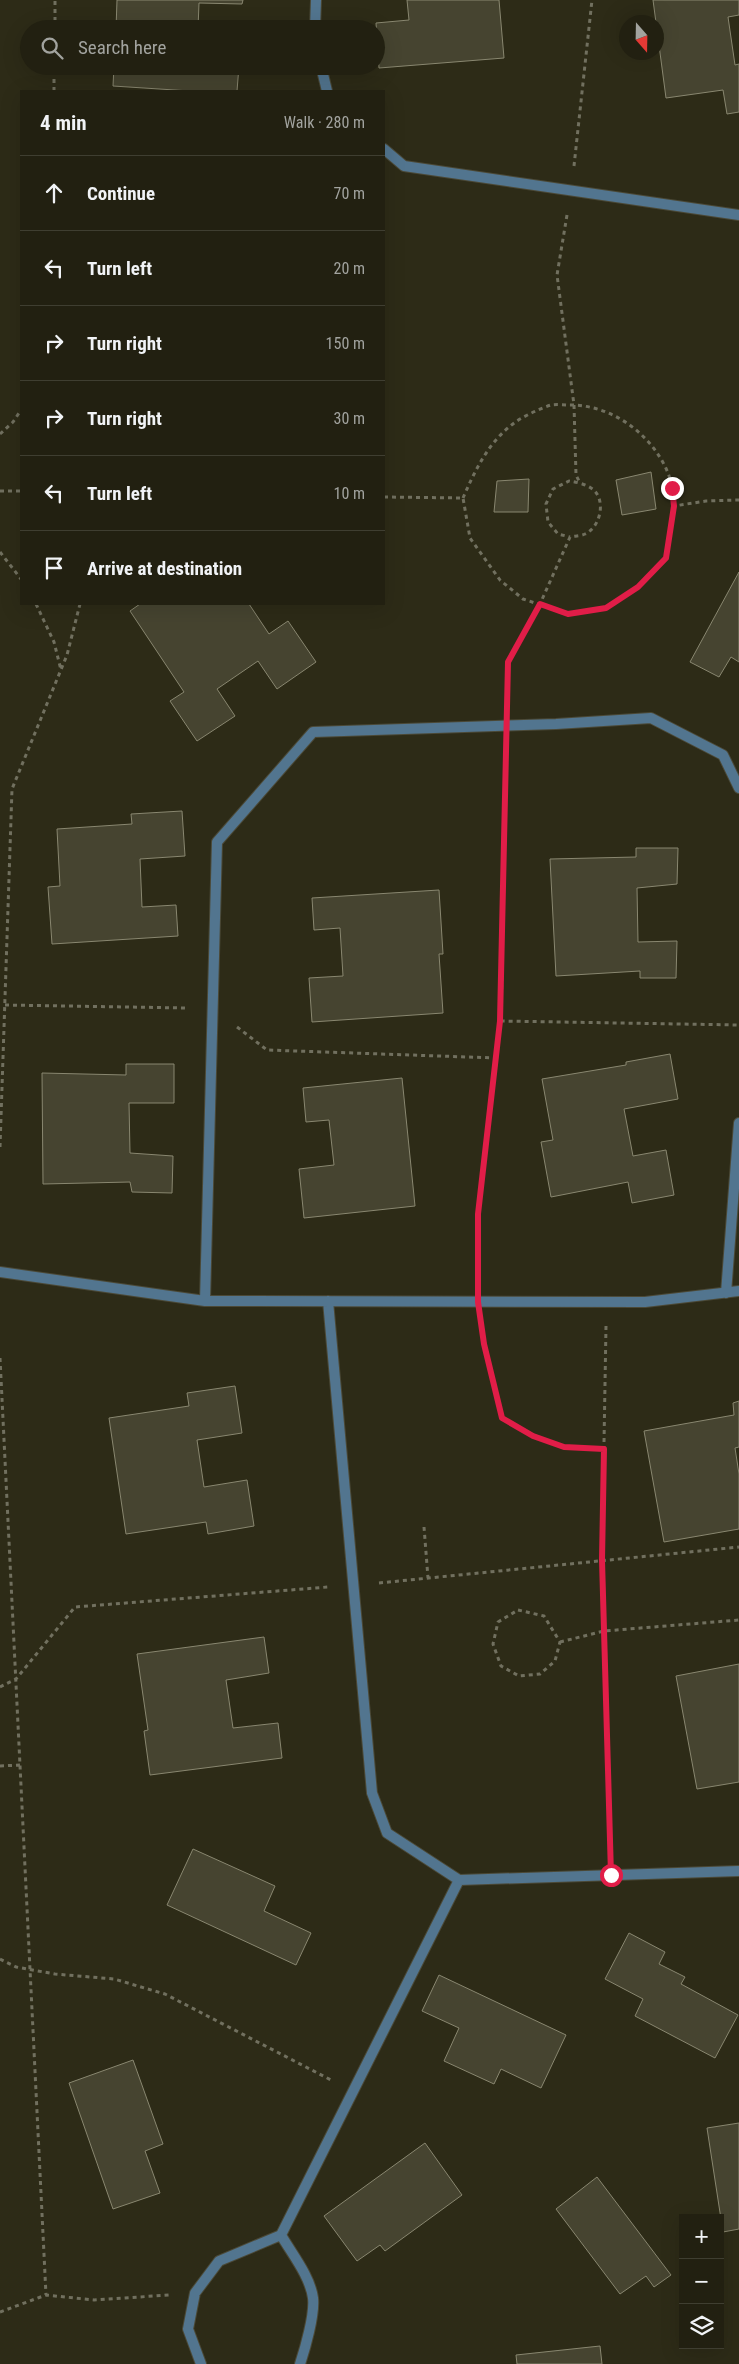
<!DOCTYPE html>
<html lang="en">
<head>
<meta charset="utf-8">
<style>
  :root { --surface:#222011; --page:#2e2d1f; --text:#f1f3f6; --muted:#a2a39f; --line:#3f3e31 }
  body { margin:0; font-family:"Roboto Condensed",sans-serif; background:var(--page); color:var(--text) }
  .controls { position:absolute; right:15px; bottom:15px; display:grid; overflow:hidden; border-radius:0px; box-shadow:0 5px 20px #0002 }
  .controls button { width:45px; height:45px; display:grid; place-items:center; padding:0; border:0; border-bottom:1px solid var(--line); background:var(--surface); color:var(--text); font:25px sans-serif }
  .compass { position:absolute; left:619px; top:15px; width:45px; height:45px; border-radius:50%; background:var(--surface); box-shadow:0 5px 20px #0002; rotate:160deg }
  .stop { position:absolute; width:15px; height:15px; margin:-11px; border:4px solid #e11d48; border-radius:50%; background:#fff }
  .stop.end { background:#e11d48; border-color:#fff; box-shadow:0 1px 5px #0008 }
  .list { margin:0; padding:0; list-style:none }
  h2 { display:flex; justify-content:space-between; align-items:center; height:65px; margin:0; padding:0 20px; font-size:21px }
  h2 small { font-size:16px; font-weight:400; color:var(--muted) }
  .list li { display:grid; grid-template-columns:32px 1fr auto; gap:15px; align-items:center; box-sizing:border-box; height:75px; padding:0 20px; border-top:1px solid var(--line) }
  .list b { display:block; font-size:19px; white-space:nowrap }
  .list em { font-size:16px; font-style:normal; color:var(--muted) }
  .icon { flex:none; width:28px; height:28px; fill:none; stroke:currentColor; stroke-width:2; stroke-linecap:round; stroke-linejoin:round }
  .map { position:relative; flex:none; width:739px; height:2364px; overflow:hidden }
  .search { position:absolute; background:var(--surface); box-shadow:0 5px 20px #0002; left:20px; top:20px; width:365px; height:55px; display:flex; align-items:center; gap:12px; box-sizing:border-box; padding:0 18px; border-radius:28px; color:var(--muted); font-size:19px }
  .panel { position:absolute; background:var(--surface); box-shadow:0 5px 20px #0002; left:20px; top:90px; width:365px; height:515px; border-radius:0px }
  .map>svg:first-child { display:block }
  .building { fill:#464430; stroke:#898770 }
  .lines { fill:none; stroke-linecap:round; stroke-linejoin:round }
  .lane-casing { stroke:#4b4937; stroke-width:12 }
  .path { stroke:#71705f; stroke-width:3; stroke-dasharray:4 4; stroke-linecap:butt }
  .lane { stroke:#52758f; stroke-width:10 }
  .route { stroke:#e11d48; stroke-width:6 }
</style>
</head>
<body>
<div class="map">
<svg width="739" height="2364" viewBox="0 0 739 2364">
  <rect width="100%" height="100%" fill="#2d2b17"/>
  <path class="building" d="M 117,0 L 243,0 L 242,4 L 199,3 L 198,29 L 116,29 Z
    M 407,0 L 499,0 L 504,58 L 379,68 L 376,23 L 409,20 Z
    M 653,0 L 739,0 L 739,15 L 728,17 L 735,65 L 739,64 L 739,112 L 727,114 L 723,90 L 666,98 Z
    M 114,66 L 239,66 L 237,91 L 190,91 L 113,86 Z
    M 651,472 L 656,509 L 622,515 L 616,480 Z
    M 529,479 L 528,512 L 494,512 L 497,481 Z
    M 739,572 L 739,662 L 731,657 L 719,677 L 690,662 Z
    M 140,604 L 249,604 L 269,634 L 288,621 L 316,662 L 277,689 L 258,661 L 217,689 L 235,716 L 197,741 L 170,701 L 184,692 L 130,611 Z
    M 182,811 L 185,856 L 140,859 L 142,907 L 176,905 L 178,936 L 52,944 L 48,887 L 60,886 L 57,829 L 132,824 L 131,814 Z
    M 636,848 L 678,848 L 677,884 L 637,888 L 638,942 L 677,941 L 676,978 L 640,978 L 640,971 L 556,976 L 550,859 L 636,857 Z
    M 439,890 L 443,954 L 439,954 L 443,1013 L 312,1022 L 309,978 L 343,976 L 340,928 L 314,930 L 312,898 Z
    M 670,1054 L 678,1099 L 624,1109 L 633,1156 L 666,1150 L 674,1195 L 632,1203 L 628,1182 L 551,1197 L 541,1142 L 553,1140 L 542,1079 L 626,1065 L 626,1062 Z
    M 126,1064 L 174,1064 L 174,1103 L 129,1103 L 130,1153 L 173,1156 L 172,1193 L 132,1192 L 130,1182 L 43,1184 L 42,1073 L 126,1075 Z
    M 402,1078 L 415,1206 L 304,1218 L 299,1169 L 334,1165 L 329,1120 L 306,1122 L 303,1088 Z
    M 235,1386 L 242,1433 L 197,1440 L 204,1487 L 247,1480 L 254,1526 L 208,1534 L 206,1522 L 126,1534 L 109,1418 L 189,1406 L 187,1393 Z
    M 739,1401 L 739,1447 L 735,1448 L 739,1474 L 739,1529 L 664,1542 L 644,1431 L 734,1415 L 733,1403 Z
    M 264,1637 L 269,1673 L 226,1680 L 233,1728 L 278,1723 L 282,1758 L 150,1775 L 144,1731 L 148,1730 L 137,1654 Z
    M 739,1664 L 739,1782 L 697,1789 L 676,1676 Z
    M 193,1849 L 275,1886 L 264,1911 L 311,1933 L 296,1965 L 167,1905 Z
    M 629,1933 L 665,1952 L 659,1964 L 685,1977 L 681,1984 L 738,2015 L 715,2058 L 635,2016 L 643,1999 L 605,1979 Z
    M 439,1975 L 566,2035 L 541,2088 L 501,2069 L 494,2084 L 444,2061 L 459,2028 L 422,2011 Z
    M 133,2060 L 163,2144 L 145,2151 L 160,2193 L 113,2209 L 69,2083 Z
    M 739,2123 L 739,2229 L 723,2232 L 707,2128 Z
    M 425,2143 L 462,2195 L 385,2251 L 380,2245 L 357,2261 L 324,2216 Z
    M 597,2177 L 671,2275 L 654,2287 L 646,2276 L 620,2294 L 556,2209 Z
    M 600,2346 L 602,2364 L 517,2364 L 516,2355 Z"/>
  <g class="lines">
    <g class="lane-casing">
      <path id="lane" d="M 315,29 L 316,0
        M 321,66 L 327,91
        M 384,149 L 404,166 L 739,215
        M 0,1272 L 205,1301 L 645,1302 L 739,1291
        M 726,1293 L 739,1123
        M 205,1301 L 217,842 L 313,732 L 556,724 L 651,718 L 723,755 L 739,788
        M 328,1301 L 372,1793 L 387,1833 L 459,1880 L 739,1871
        M 281,2235 C 292,2254 310,2276 313,2298 C 315,2314 305,2349 300,2364
        M 201,2364 L 188,2329 L 195,2293 L 219,2261 L 281,2235 L 459,1880"/>
    </g>
    <path class="path" d="M 55,29 L 55,0
      M 54,91 L 54,66
      M 574,166 L 592,0
      M 567,215 L 557,275 L 574,405 L 576,475 L 580,483
      M 0,434 L 13,422 L 21,410
      M 0,491 L 21,491
      M 384,497 L 463,498 L 470,538 L 500,580 L 523,599 L 568,614 L 606,608 L 639,587 L 666,558 L 674,506 L 706,501 L 739,500
      M 463,498 C 476,468 491,437 520,419 C 529,414 541,408 551,405 C 557,404 564,405 570,405 C 612,405 652,434 668,473 C 672,483 673,495 674,506
      M 0,552 L 21,579
      M 36,604 L 54,642 L 61,670
      M 507,702 L 508,662 L 540,604 L 570,537 C 575,536 581,536 585,534 C 601,527 607,498 591,488 C 585,484 576,482 569,481 L 553,489 L 546,504 L 548,522 L 558,534 L 570,537
      M 5,1005 L 187,1008
      M 501,1021 L 506,751
      M 237,1027 L 267,1050 L 496,1058
      M 0,1147 L 12,789 L 67,655 L 80,604
      M 478,1276 L 478,1214 L 501,1021 L 739,1025
      M 606,1326 L 602,1560 L 610,1849
      M 481,1327 L 502,1418 L 533,1435 L 564,1447 L 604,1449
      M 0,1358 L 46,2295
      M 424,1527 L 428,1578
      M 379,1583 L 739,1547
      M 518,1610 L 544,1616 L 560,1642 L 555,1661 L 540,1674 L 519,1676 L 501,1666 L 493,1644 L 498,1622 Z
      M 560,1642 L 604,1631 L 739,1620
      M 0,1687 L 16,1679 L 75,1607 L 328,1587
      M 0,1766 L 20,1765
      M 0,1959 L 16,1967 L 55,1974 L 114,1979 L 165,1994 L 331,2080
      M 0,2312 L 46,2295 L 94,2300 L 169,2295"/>
    <use href="#lane" class="lane"/>
  </g>
  <g class="lines">
    <path class="route" d="M 611,1875 L 602,1560 L 604,1449 L 564,1447 L 533,1436 L 502,1418 L 484,1344 L 478,1302 L 478,1214 L 500,1021 L 508,662 L 540,604 L 568,614 L 606,608 L 638,587 L 666,558 L 674,506 L 672,488"/>
  </g>
</svg>
<div class="controls">
<button>+</button>
<button>−</button>
<button><svg class="icon" aria-label="layers" viewBox="0 0 24 24"><path d="M12 4l9 5-9 5-9-5zM3 14l9 5 9-5"/></svg></button>
</div>
<svg class="compass" viewBox="-18 -18 36 36"><path d="M0-13l5 13h-10z" fill="#e53935"/><path d="M0 13l5-13h-10z" fill="#a2a39f"/></svg>
<div class="stop" style="left:611px;top:1875px"></div>
<div class="stop end" style="left:672px;top:488px"></div>
<div class="search"><svg class="icon" aria-label="search" viewBox="0 0 24 24"><circle cx="10" cy="10" r="6"/><path d="M15 15l6 6"/></svg>Search here</div>
<section class="panel">
<h2>4 min<small>Walk · 280 m</small></h2>
<ul class="list">
<li><svg class="icon" aria-label="ahead" viewBox="0 0 24 24"><path d="M12 20V5M6 11l6-6 6 6"/></svg><div><b>Continue</b></div><em>70 m</em></li>
<li><svg class="icon" aria-label="left" viewBox="0 0 24 24"><path d="M17 20v-9H6M10 6l-5 5 5 5"/></svg><div><b>Turn left</b></div><em>20 m</em></li>
<li><svg class="icon" aria-label="right" viewBox="0 0 24 24"><path d="M7 20v-9h11M14 6l5 5-5 5"/></svg><div><b>Turn right</b></div><em>150 m</em></li>
<li><svg class="icon" aria-label="right" viewBox="0 0 24 24"><path d="M7 20v-9h11M14 6l5 5-5 5"/></svg><div><b>Turn right</b></div><em>30 m</em></li>
<li><svg class="icon" aria-label="left" viewBox="0 0 24 24"><path d="M17 20v-9H6M10 6l-5 5 5 5"/></svg><div><b>Turn left</b></div><em>10 m</em></li>
<li><svg class="icon" aria-label="arrive" viewBox="0 0 24 24"><path d="M6 21V4h12l-3 4 3 4H6"/></svg><div><b>Arrive at destination</b></div></li>
</ul>
</section>
</div>
</body>
</html>
